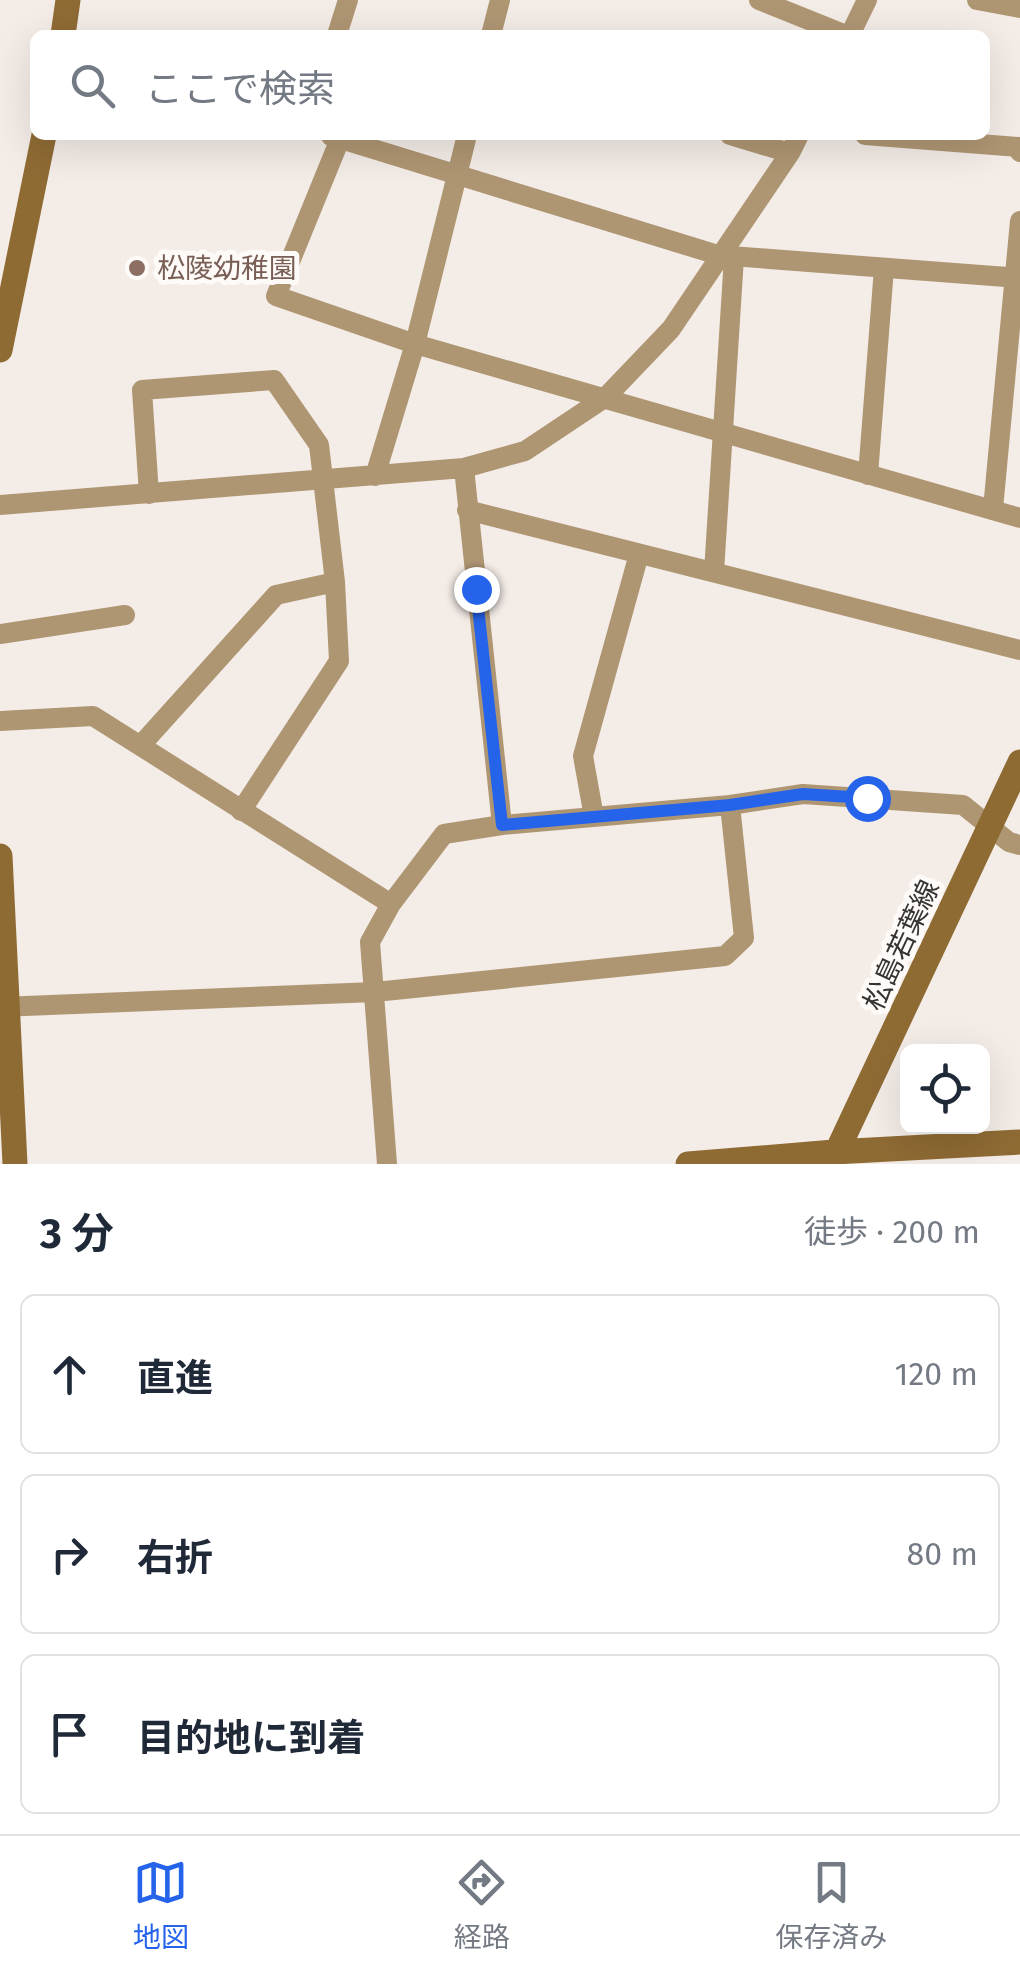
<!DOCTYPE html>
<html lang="ja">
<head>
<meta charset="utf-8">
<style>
  :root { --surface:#fff; --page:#f6f6f7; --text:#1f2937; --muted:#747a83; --line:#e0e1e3; --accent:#2563eb }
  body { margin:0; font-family:"Fira Sans","Noto Sans JP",sans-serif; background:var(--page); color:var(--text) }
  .controls { position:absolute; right:30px; bottom:30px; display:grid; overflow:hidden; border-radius:15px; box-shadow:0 10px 40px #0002 }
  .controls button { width:90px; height:90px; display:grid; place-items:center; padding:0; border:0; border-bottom:2px solid var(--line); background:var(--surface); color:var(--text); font:50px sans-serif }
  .stop { position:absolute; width:30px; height:30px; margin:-22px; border:8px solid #2563eb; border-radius:50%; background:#fff }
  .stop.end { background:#2563eb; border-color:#fff; box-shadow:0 2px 10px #0008 }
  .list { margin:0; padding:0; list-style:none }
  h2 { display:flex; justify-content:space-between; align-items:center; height:130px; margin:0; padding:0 40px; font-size:42px }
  h2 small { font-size:32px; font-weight:400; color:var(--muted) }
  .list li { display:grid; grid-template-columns:65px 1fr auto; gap:30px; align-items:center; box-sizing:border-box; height:160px; margin:0 20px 20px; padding:0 20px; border:2px solid var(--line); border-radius:15px }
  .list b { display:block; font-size:38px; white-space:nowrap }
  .list em { font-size:32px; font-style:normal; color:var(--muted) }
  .icon { flex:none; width:55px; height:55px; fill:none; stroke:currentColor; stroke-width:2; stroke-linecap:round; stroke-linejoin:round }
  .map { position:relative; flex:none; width:1020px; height:1164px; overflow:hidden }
  .search { position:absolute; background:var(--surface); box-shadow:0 10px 40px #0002; left:30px; right:30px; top:30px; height:110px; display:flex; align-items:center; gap:25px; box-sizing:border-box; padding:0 35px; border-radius:15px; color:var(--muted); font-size:38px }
  .sheet { height:670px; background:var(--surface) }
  nav { display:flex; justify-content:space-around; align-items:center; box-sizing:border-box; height:140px; border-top:2px solid var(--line); background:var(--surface); font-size:28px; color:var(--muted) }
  nav a { display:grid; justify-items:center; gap:5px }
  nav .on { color:var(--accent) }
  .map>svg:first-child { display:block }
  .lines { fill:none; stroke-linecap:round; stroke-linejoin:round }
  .street { stroke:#af9673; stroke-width:20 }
  .secondary { stroke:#8f6b34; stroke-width:25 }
  .route { stroke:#2563eb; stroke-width:12 }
  .education-dot { fill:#8d6e63; stroke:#fefaf7; stroke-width:4 }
  .labels { text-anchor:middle; stroke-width:10; stroke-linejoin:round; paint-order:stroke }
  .education-label { font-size:28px; fill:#785e54; stroke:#fefaf7; text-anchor:start }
  .street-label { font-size:28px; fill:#363331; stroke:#fefaf7 }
</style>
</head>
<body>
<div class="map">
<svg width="1020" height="1164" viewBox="0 0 1020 1164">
  <rect width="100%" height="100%" fill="#f4ece7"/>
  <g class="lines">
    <path class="street" d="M 759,0 L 846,35
      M 977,0 L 1020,8
      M 337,35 L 348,0
      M 491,35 L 500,0
      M 850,35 L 867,0
      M 730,135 L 790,153
      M 865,135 L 1019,147 L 1020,152
      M 331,136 L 718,255 L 1020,278
      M 340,139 L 276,296 L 415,344 L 1020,518
      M 464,468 L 502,825
      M 868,475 L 884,268
      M 375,476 L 415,344 L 467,135
      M 149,494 L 142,390 L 274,380 L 319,445 L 335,582 L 339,661 L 241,811
      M 0,505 L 464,468 L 525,451 L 606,397 L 671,329 L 790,153 L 799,135
      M 993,509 L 1020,221
      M 467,510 L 1020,650
      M 714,572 L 734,257
      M 0,634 L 125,615
      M 0,721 L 93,716 L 391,904
      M 141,745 L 276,595 L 335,582
      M 594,817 L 583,756 L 639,554
      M 0,1007 L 375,992 L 725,956 L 744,938 L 730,805
      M 387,1164 L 370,942 L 391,904 L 444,834 L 502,825 L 730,805 L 803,794 L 963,805 L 1009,842 L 1020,845"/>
    <path class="secondary" d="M 63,35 L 68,0
      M 0,350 L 44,135
      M 0,856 L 15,1164
      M 688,1164 L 834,1152 L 1020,1142
      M 831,1164 L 1020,762"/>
  </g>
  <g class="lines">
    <path class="route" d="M 476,589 L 502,825 L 730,805 L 803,794 L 867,798"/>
  </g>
  <circle class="education-dot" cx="137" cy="268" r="10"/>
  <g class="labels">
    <g class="education-label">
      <text x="157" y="278">松陵幼稚園</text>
    </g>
    <g class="street-label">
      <text transform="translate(901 945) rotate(-65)" y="10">松島若葉線</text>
    </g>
  </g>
</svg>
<div class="controls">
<button><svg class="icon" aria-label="locate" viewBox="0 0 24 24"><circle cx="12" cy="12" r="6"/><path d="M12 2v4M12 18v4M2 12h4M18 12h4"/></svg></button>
</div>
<div class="stop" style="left:867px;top:798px"></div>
<div class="stop end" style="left:476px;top:589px"></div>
<div class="search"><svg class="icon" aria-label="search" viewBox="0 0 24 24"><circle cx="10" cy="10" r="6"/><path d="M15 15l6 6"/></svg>ここで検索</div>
</div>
<section class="sheet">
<h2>3 分<small>徒歩 · 200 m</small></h2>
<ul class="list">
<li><svg class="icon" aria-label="ahead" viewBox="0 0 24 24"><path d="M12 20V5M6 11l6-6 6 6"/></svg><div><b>直進</b></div><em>120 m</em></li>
<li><svg class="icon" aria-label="right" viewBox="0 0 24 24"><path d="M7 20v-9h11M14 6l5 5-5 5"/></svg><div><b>右折</b></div><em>80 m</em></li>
<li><svg class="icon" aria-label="arrive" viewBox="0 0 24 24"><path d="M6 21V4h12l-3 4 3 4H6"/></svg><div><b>目的地に到着</b></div></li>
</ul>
</section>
<nav>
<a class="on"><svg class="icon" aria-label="map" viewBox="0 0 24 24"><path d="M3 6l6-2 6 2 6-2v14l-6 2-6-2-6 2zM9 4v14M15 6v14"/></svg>地図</a>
<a><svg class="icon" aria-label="directions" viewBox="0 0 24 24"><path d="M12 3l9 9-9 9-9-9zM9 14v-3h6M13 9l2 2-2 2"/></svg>経路</a>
<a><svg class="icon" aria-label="saved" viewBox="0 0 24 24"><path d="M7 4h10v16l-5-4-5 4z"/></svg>保存済み</a>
</nav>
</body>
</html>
